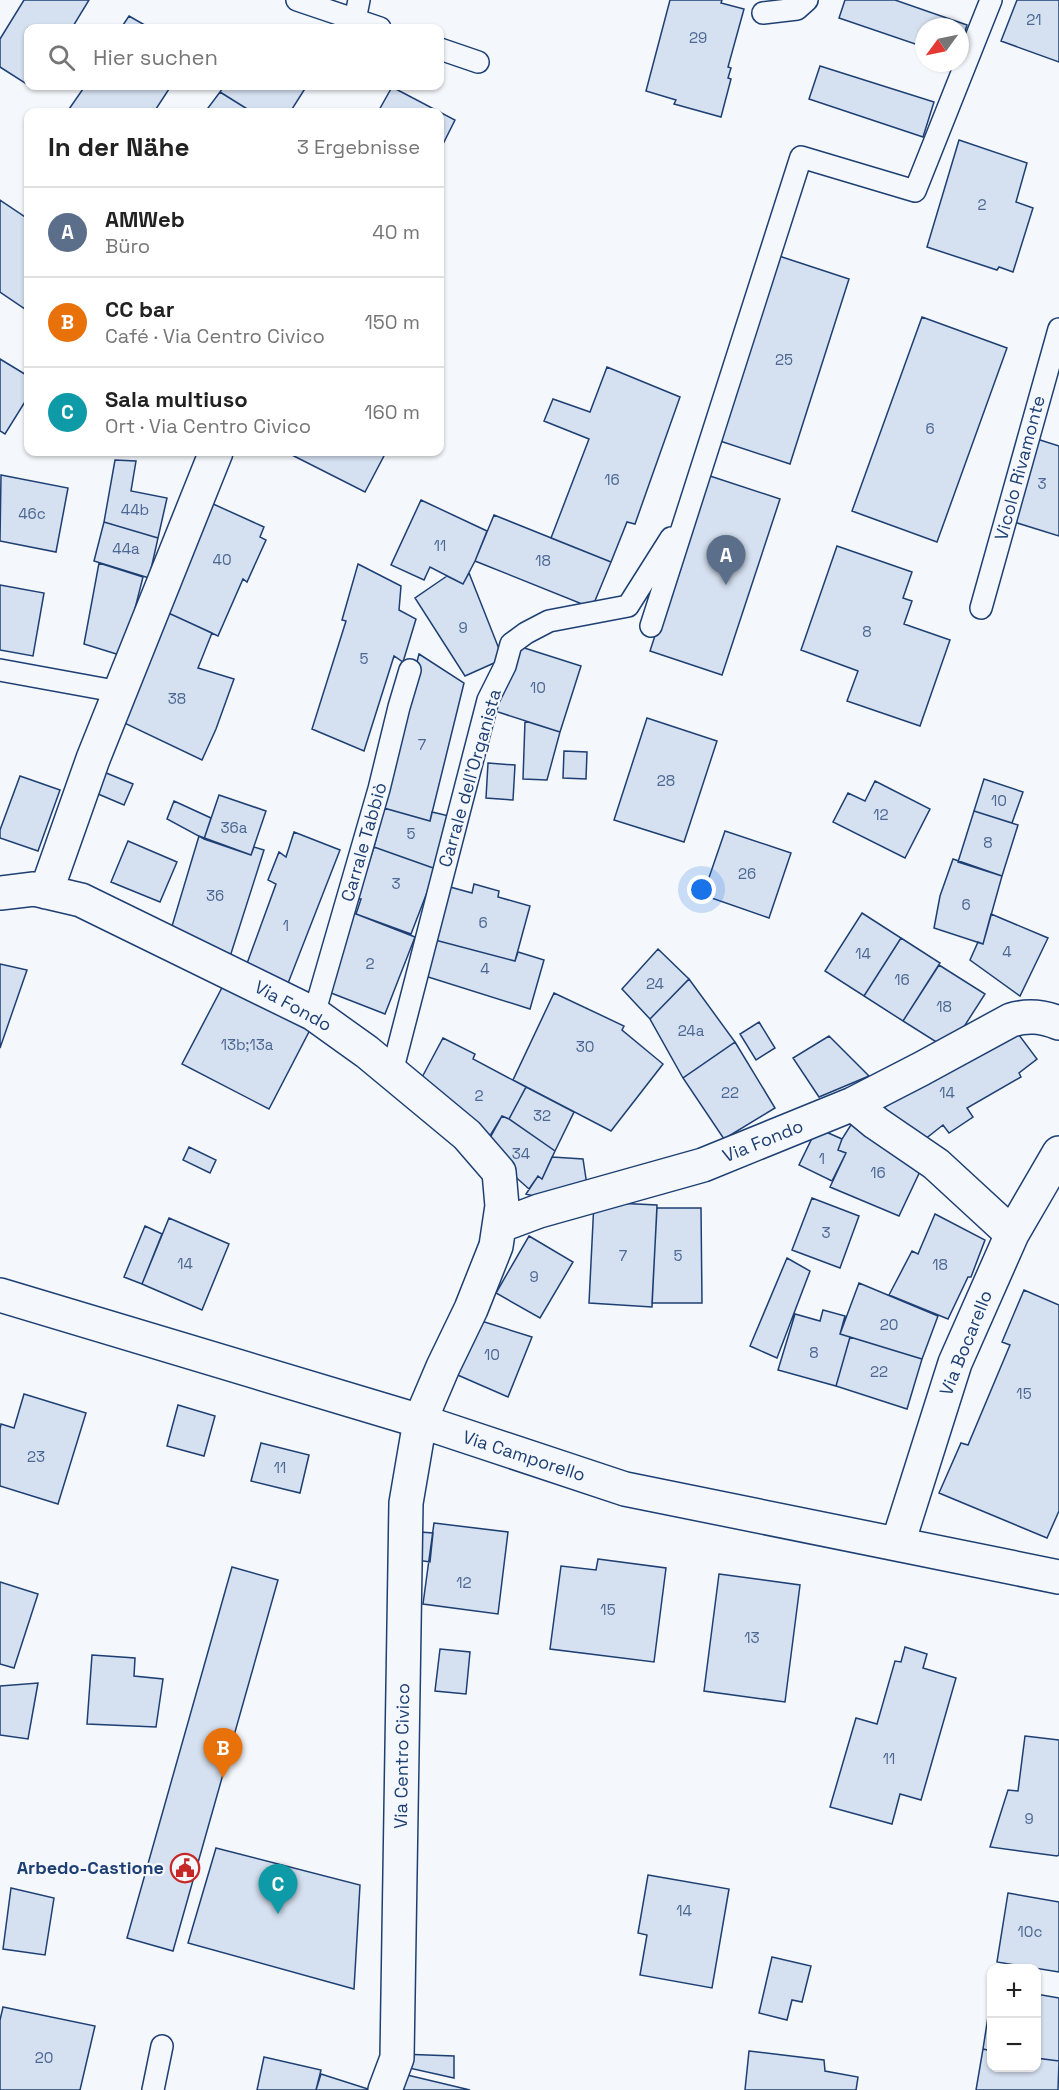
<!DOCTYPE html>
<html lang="de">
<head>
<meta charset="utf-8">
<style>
  :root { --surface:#fff; --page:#f2f2f2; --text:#222; --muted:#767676; --line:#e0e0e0; --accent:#ea580c }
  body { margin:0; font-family:"Space Grotesk",sans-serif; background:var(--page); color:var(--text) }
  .controls { position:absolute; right:18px; bottom:18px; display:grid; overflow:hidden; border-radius:12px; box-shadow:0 2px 4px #0004 }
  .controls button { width:54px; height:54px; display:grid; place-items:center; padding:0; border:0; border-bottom:2px solid var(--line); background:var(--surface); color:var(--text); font:30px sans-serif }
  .compass { position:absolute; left:915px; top:18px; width:54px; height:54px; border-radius:50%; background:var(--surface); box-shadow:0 2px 4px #0004; rotate:237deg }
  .you { position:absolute; left:702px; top:890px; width:21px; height:21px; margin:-15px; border:4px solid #fff; border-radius:50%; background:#1a73e8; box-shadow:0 0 0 9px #1a73e833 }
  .badge { display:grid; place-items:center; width:39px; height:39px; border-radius:50%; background:var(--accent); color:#fff; font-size:20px; font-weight:700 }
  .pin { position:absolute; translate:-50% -50px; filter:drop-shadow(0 2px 3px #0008) }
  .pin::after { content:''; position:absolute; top:32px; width:21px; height:18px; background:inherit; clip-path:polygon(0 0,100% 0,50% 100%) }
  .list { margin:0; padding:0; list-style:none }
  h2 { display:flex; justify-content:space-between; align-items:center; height:78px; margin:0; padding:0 24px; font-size:26px }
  h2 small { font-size:20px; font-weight:400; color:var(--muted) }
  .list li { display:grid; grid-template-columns:39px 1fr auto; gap:18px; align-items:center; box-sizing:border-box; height:90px; padding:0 24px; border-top:2px solid var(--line) }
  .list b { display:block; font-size:22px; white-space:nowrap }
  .list p { margin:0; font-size:20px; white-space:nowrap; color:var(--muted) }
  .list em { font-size:20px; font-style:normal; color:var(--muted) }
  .icon { flex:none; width:33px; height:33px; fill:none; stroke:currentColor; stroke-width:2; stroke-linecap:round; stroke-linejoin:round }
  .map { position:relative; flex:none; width:1059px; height:2090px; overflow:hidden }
  .search { position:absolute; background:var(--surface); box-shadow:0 2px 4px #0004; left:24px; top:24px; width:420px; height:66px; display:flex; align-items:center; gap:15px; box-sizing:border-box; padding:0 21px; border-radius:12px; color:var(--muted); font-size:22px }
  .panel { position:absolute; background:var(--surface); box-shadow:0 2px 4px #0004; left:24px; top:108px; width:420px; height:348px; border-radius:12px }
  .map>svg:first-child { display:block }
  .building { fill:#d5e0f0; stroke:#1d3f73; stroke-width:1.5 }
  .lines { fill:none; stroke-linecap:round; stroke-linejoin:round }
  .lane-casing { stroke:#1d3f73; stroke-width:24 }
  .street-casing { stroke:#1d3f73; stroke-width:36 }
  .lane { stroke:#f4f7fb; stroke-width:21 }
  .street { stroke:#f4f7fb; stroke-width:33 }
  .labels { text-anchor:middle; stroke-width:4.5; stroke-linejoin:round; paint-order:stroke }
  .number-label { font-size:15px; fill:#4b6792 }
  .street-label { font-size:18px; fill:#1d3f73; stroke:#f4f7fb }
  .poi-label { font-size:18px; font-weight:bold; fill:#1d3f73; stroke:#f4f7fb; text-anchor:end }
</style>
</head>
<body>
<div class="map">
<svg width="1059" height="2090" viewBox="0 0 1059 2090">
  <rect width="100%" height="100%" fill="#f4f7fb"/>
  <path class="building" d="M 24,0 L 89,0 L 72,28 L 28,28 L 28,85 L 0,67 L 0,39 Z
    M 670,0 L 722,0 L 721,3 L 744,9 L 728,67 L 731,68 L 728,78 L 731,79 L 721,117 L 674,104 L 676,100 L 646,91 Z
    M 845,0 L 895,0 L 967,25 L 960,47 L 960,27 L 924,27 L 924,47 L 839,18 Z
    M 1017,0 L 1059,0 L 1059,62 L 1001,41 Z
    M 129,16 L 150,28 L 121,28 Z
    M 820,66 L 934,102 L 923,137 L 809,99 Z
    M 85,86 L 171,86 L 154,112 L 67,112 Z
    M 224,86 L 304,86 L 306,87 L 292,109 L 296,112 L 252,112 L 220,92 Z
    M 392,87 L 455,120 L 440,150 L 440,112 L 378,112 Z
    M 220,92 L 252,112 L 205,112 Z
    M 959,140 L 1027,163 L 1016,202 L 1033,208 L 1013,272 L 999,267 L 997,270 L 927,247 Z
    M 0,200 L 28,219 L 28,311 L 0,292 Z
    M 779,256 L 849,279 L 790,464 L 720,441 Z
    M 922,317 L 1007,348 L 937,542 L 852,511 Z
    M 0,359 L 28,376 L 28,397 L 5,434 L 0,431 Z
    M 607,367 L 680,397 L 635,524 L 627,522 L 611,562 L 551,538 L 589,439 L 544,421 L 553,399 L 590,412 Z
    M 1037,439 L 1059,446 L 1059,536 L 1014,522 Z
    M 286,452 L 386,452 L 365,492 Z
    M 115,460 L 136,461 L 131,491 L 167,498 L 158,538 L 104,522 Z
    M 1,475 L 68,488 L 56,552 L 0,541 Z
    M 707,475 L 780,499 L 722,675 L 650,651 Z
    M 421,500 L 487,531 L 475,561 L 463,584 L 430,567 L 424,580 L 391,565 Z
    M 211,503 L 264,527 L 260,537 L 266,540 L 247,582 L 243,579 L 218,636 L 164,611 Z
    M 494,515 L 611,562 L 592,608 L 475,561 Z
    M 104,522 L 158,538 L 149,578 L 94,561 Z
    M 837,546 L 912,572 L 903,598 L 912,601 L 904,624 L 950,640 L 920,726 L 847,701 L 858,671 L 801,650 Z
    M 99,563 L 143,577 L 123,656 L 84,644 Z
    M 358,564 L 401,586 L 399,610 L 416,619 L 403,662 L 394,656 L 364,751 L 312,729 L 346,621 L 342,620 Z
    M 469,573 L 503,659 L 465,676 L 415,598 L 447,576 L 463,584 Z
    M 0,585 L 44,593 L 33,656 L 0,650 Z
    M 164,611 L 212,633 L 198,668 L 234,679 L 216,729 L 202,760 L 118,720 Z
    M 515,645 L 581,666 L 560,732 L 495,711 Z
    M 419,654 L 464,683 L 430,821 L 380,807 Z
    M 647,718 L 717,741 L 684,842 L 614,820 Z
    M 525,721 L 560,732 L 547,780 L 523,779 Z
    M 564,751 L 587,752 L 586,779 L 563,778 Z
    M 488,763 L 515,765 L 513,800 L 486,798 Z
    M 99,770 L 133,784 L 124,805 L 91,791 Z
    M 20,776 L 60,790 L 38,851 L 0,838 L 0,830 Z
    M 984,779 L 1023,792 L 1012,823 L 974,811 Z
    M 875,781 L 930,809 L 905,858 L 833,822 L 848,793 L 865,801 Z
    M 219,795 L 266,811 L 251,855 L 204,839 Z
    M 174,801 L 211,818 L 204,839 L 167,819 Z
    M 384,808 L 430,821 L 432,812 L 449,816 L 436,869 L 374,847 Z
    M 974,811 L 1018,825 L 1002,876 L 958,862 Z
    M 725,831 L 791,853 L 769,918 L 703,895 Z
    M 294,832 L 340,850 L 285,991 L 245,969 L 276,884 L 268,880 L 279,852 L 286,857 Z
    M 199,836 L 251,855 L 254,847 L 264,850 L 228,963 L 169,936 Z
    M 128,841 L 177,862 L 160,902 L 111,882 Z
    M 374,847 L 436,869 L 411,934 L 356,914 L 361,899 L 357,899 Z
    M 953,859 L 1002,876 L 983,944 L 934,928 L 940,896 Z
    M 474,884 L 499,891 L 498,897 L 530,906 L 515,961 L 435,940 L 450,887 L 472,893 Z
    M 351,912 L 415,937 L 385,1014 L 326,991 Z
    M 862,913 L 901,938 L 864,996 L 825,971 Z
    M 991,914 L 1048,938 L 1020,996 L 970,960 L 978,942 L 983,944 Z
    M 901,938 L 940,963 L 903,1021 L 864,996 Z
    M 435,940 L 515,961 L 518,952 L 544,960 L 530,1009 L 425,976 Z
    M 658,949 L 689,979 L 650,1019 L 622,989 Z
    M 0,964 L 27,970 L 0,1048 Z
    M 939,965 L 985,994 L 949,1050 L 903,1021 Z
    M 689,979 L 735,1042 L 683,1078 L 650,1019 Z
    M 226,980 L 312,1026 L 269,1109 L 182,1064 Z
    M 554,993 L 624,1026 L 622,1030 L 663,1064 L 611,1131 L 513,1080 Z
    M 759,1022 L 775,1048 L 756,1060 L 740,1034 Z
    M 1013,1027 L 1037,1059 L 1019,1073 L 1021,1077 L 967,1108 L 973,1117 L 949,1133 L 943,1125 L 915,1147 L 876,1112 L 922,1075 Z
    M 829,1036 L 869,1076 L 819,1097 L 793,1058 Z
    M 443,1038 L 475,1054 L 473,1059 L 526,1087 L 509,1119 L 502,1116 L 485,1144 L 420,1081 Z
    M 735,1042 L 775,1108 L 724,1139 L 683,1078 Z
    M 526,1087 L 574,1112 L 555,1151 L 509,1119 Z
    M 502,1116 L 509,1119 L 555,1151 L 542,1179 L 538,1176 L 529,1189 L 484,1149 Z
    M 854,1120 L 923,1165 L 899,1216 L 830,1187 L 846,1153 L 838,1150 L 842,1139 Z
    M 817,1128 L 842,1139 L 838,1150 L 846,1153 L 832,1181 L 799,1165 Z
    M 189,1147 L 216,1160 L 210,1173 L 183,1160 Z
    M 552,1157 L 583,1159 L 588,1192 L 541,1198 L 526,1194 L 538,1176 L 542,1179 Z
    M 812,1198 L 859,1216 L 840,1268 L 792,1250 Z
    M 594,1202 L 657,1205 L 652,1307 L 589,1303 Z
    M 657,1208 L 701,1208 L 702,1303 L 652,1303 Z
    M 935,1214 L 985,1240 L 971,1277 L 968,1277 L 948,1319 L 889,1295 L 912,1251 L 918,1254 Z
    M 169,1218 L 229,1244 L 202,1310 L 142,1284 Z
    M 145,1226 L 162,1234 L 142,1284 L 124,1277 Z
    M 529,1236 L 573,1262 L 540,1318 L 496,1293 Z
    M 787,1258 L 810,1271 L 777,1358 L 750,1346 Z
    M 859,1283 L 938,1316 L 922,1359 L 840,1334 Z
    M 1024,1290 L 1059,1305 L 1059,1511 L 1047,1538 L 939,1493 L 961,1443 L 968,1445 L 1010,1345 L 1002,1342 Z
    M 823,1310 L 845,1316 L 840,1334 L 850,1337 L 836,1386 L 778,1370 L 795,1314 L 820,1321 Z
    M 475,1319 L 532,1337 L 508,1397 L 453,1373 Z
    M 850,1337 L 922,1359 L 907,1409 L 836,1386 Z
    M 24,1394 L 86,1413 L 58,1504 L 0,1486 L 0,1429 L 1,1424 L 14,1428 Z
    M 178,1405 L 215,1416 L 204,1456 L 167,1446 Z
    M 261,1443 L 309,1455 L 300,1493 L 251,1481 Z
    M 434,1523 L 508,1532 L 498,1614 L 423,1604 Z
    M 420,1532 L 433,1533 L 430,1562 L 417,1560 Z
    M 598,1559 L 666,1568 L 654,1662 L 550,1649 L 561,1566 L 596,1570 Z
    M 232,1567 L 278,1580 L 173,1951 L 127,1938 Z
    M 719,1574 L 800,1585 L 785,1702 L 704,1691 Z
    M 0,1582 L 38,1594 L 14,1668 L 0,1664 Z
    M 905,1647 L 927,1654 L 923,1668 L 956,1678 L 921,1800 L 900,1794 L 892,1824 L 830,1807 L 856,1718 L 877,1724 L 895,1661 L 901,1662 Z
    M 440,1649 L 470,1652 L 466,1694 L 435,1691 Z
    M 92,1655 L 135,1658 L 134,1676 L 163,1679 L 156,1727 L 87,1724 Z
    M 38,1683 L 28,1739 L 0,1735 L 0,1686 Z
    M 1025,1736 L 1059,1740 L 1059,1855 L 1057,1856 L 990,1847 L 1008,1790 L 1018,1791 Z
    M 216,1848 L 360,1885 L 354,1989 L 188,1943 Z
    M 648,1875 L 729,1889 L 712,1988 L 640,1975 L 647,1935 L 638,1933 Z
    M 11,1888 L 54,1898 L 45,1955 L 3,1949 Z
    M 1008,1893 L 1059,1902 L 1059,1972 L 997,1962 Z
    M 772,1957 L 811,1966 L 802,2002 L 792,2000 L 787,2020 L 759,2013 Z
    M 992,1991 L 992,2051 L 983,2049 Z
    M 1036,1994 L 1059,1998 L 1059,2061 L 1036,2058 Z
    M 3,2007 L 95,2026 L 80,2090 L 0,2090 L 0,2020 Z
    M 983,2049 L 992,2051 L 992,2068 L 1036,2068 L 1036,2058 L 1059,2061 L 1058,2090 L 976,2090 Z
    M 749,2051 L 824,2060 L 825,2071 L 858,2077 L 856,2090 L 745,2090 Z
    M 400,2054 L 454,2056 L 454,2078 L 400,2066 Z
    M 264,2057 L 321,2070 L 316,2090 L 257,2090 Z
    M 321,2074 L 371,2090 L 316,2090 Z
    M 403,2074 L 470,2090 L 398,2090 Z"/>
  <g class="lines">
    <g class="lane-casing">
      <path id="lane" d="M 297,0 L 380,28
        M 763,13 L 797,9 L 807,0
        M 355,20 L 359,0
        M 440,49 L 478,62
        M 981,608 L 1059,329
        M 651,626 L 801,157 L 915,191 L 991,0
        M 0,670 L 120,692
        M 314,1014 L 379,789 L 399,707 L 410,670
        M 392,1072 L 488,700 L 505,666 L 511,644 L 526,633 L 549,621 L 628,606 L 671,538
        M 153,2090 L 162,2046"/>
    </g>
    <g class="street-casing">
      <path id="street" d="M 46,892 L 93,759 L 216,452
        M 0,893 L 34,889 L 81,900 L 314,1014 L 367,1052 L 467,1135 L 499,1172 L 502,1206 L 496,1246 L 471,1309 L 443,1367 L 420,1421 L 406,1503 L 397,2058 L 385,2090
        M 853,1104 L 876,1123 L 936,1164 L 1012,1234
        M 499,1226 L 539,1211 L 703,1165 L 853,1104 L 921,1069 L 1011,1020 C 1028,1015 1042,1016 1059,1023
        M 0,1295 L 420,1421 L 625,1489 L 1059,1577
        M 898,1543 L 955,1363 L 1012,1234 L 1059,1153"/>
    </g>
    <use href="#lane" class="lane"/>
    <use href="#street" class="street"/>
  </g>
  <defs>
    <g id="civic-ring" transform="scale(1.5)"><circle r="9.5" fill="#f4f7fb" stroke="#c62828" stroke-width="1.5"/><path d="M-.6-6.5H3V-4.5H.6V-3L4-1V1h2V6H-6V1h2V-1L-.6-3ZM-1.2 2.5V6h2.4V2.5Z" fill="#c62828"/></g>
  </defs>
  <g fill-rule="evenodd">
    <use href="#civic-ring" x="185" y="1868"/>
  </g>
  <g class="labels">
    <g class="number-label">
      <text x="1034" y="25">21</text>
      <text x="698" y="43">29</text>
      <text x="982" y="210">2</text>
      <text x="784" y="365">25</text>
      <text x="930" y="434">6</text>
      <text x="612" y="485">16</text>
      <text x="1042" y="489">3</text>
      <text x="135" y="515">44b</text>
      <text x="32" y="519">46c</text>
      <text x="440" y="551">11</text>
      <text x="126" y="554">44a</text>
      <text x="222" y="565">40</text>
      <text x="543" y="566">18</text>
      <text x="463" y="633">9</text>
      <text x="867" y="637">8</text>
      <text x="364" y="664">5</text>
      <text x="538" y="693">10</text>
      <text x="177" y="704">38</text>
      <text x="422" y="750">7</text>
      <text x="666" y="786">28</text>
      <text x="999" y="806">10</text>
      <text x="881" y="820">12</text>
      <text x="234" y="833">36a</text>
      <text x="411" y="839">5</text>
      <text x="988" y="848">8</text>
      <text x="747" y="879">26</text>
      <text x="396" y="889">3</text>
      <text x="215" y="901">36</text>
      <text x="966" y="910">6</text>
      <text x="483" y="928">6</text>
      <text x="286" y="931">1</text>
      <text x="1007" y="957">4</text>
      <text x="863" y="959">14</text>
      <text x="370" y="969">2</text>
      <text x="485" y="974">4</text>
      <text x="902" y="985">16</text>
      <text x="655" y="989">24</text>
      <text x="944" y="1012">18</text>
      <text x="691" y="1036">24a</text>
      <text x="247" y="1050">13b;13a</text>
      <text x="585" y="1052">30</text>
      <text x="730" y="1098">22</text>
      <text x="947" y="1098">14</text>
      <text x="479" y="1101">2</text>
      <text x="542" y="1121">32</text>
      <text x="521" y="1159">34</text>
      <text x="822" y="1164">1</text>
      <text x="878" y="1178">16</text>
      <text x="826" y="1238">3</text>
      <text x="623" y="1261">7</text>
      <text x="678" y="1261">5</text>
      <text x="185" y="1269">14</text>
      <text x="940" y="1270">18</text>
      <text x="534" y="1282">9</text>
      <text x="889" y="1330">20</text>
      <text x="814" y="1358">8</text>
      <text x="492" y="1360">10</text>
      <text x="879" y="1377">22</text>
      <text x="1024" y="1399">15</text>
      <text x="36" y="1462">23</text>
      <text x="280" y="1473">11</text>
      <text x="464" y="1588">12</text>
      <text x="608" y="1615">15</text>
      <text x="752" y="1643">13</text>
      <text x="889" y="1764">11</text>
      <text x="1029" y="1824">9</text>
      <text x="684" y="1916">14</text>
      <text x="1030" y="1937">10c</text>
      <text x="44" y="2063">20</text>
    </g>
    <g class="street-label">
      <text transform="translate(1020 468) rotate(-75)" y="6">Vicolo Rivamonte</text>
      <text transform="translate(470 778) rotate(-74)" y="6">Carrale dell'Organista</text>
      <text transform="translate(364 842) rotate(-74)" y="6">Carrale Tabbiò</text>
      <text transform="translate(293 1006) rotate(29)" y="6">Via Fondo</text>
      <text transform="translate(763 1141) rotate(-22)" y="6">Via Fondo</text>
      <text transform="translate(966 1343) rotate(-68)" y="6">Via Bocarello</text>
      <text transform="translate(524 1456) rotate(18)" y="6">Via Camporello</text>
      <text transform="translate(402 1756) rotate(-89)" y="6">Via Centro Civico</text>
    </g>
    <g class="poi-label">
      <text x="164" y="1874">Arbedo-Castione</text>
    </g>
  </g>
</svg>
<div class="controls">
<button>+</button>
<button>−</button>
</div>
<svg class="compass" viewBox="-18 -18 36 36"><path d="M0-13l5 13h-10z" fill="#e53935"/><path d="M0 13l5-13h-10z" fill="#767676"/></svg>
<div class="you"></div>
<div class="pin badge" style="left:726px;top:585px;background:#5c6f8a">A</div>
<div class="pin badge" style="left:223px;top:1778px;background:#e8710a">B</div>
<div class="pin badge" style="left:278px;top:1914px;background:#0f9aa8">C</div>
<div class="search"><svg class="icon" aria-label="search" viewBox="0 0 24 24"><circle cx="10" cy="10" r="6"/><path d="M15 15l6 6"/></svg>Hier suchen</div>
<section class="panel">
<h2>In der Nähe<small>3 Ergebnisse</small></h2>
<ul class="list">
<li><span class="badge" style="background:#5c6f8a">A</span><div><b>AMWeb</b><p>Büro</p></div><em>40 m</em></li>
<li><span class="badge" style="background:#e8710a">B</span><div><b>CC bar</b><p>Café · Via Centro Civico</p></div><em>150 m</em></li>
<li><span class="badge" style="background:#0f9aa8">C</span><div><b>Sala multiuso</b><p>Ort · Via Centro Civico</p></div><em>160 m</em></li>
</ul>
</section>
</div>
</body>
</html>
